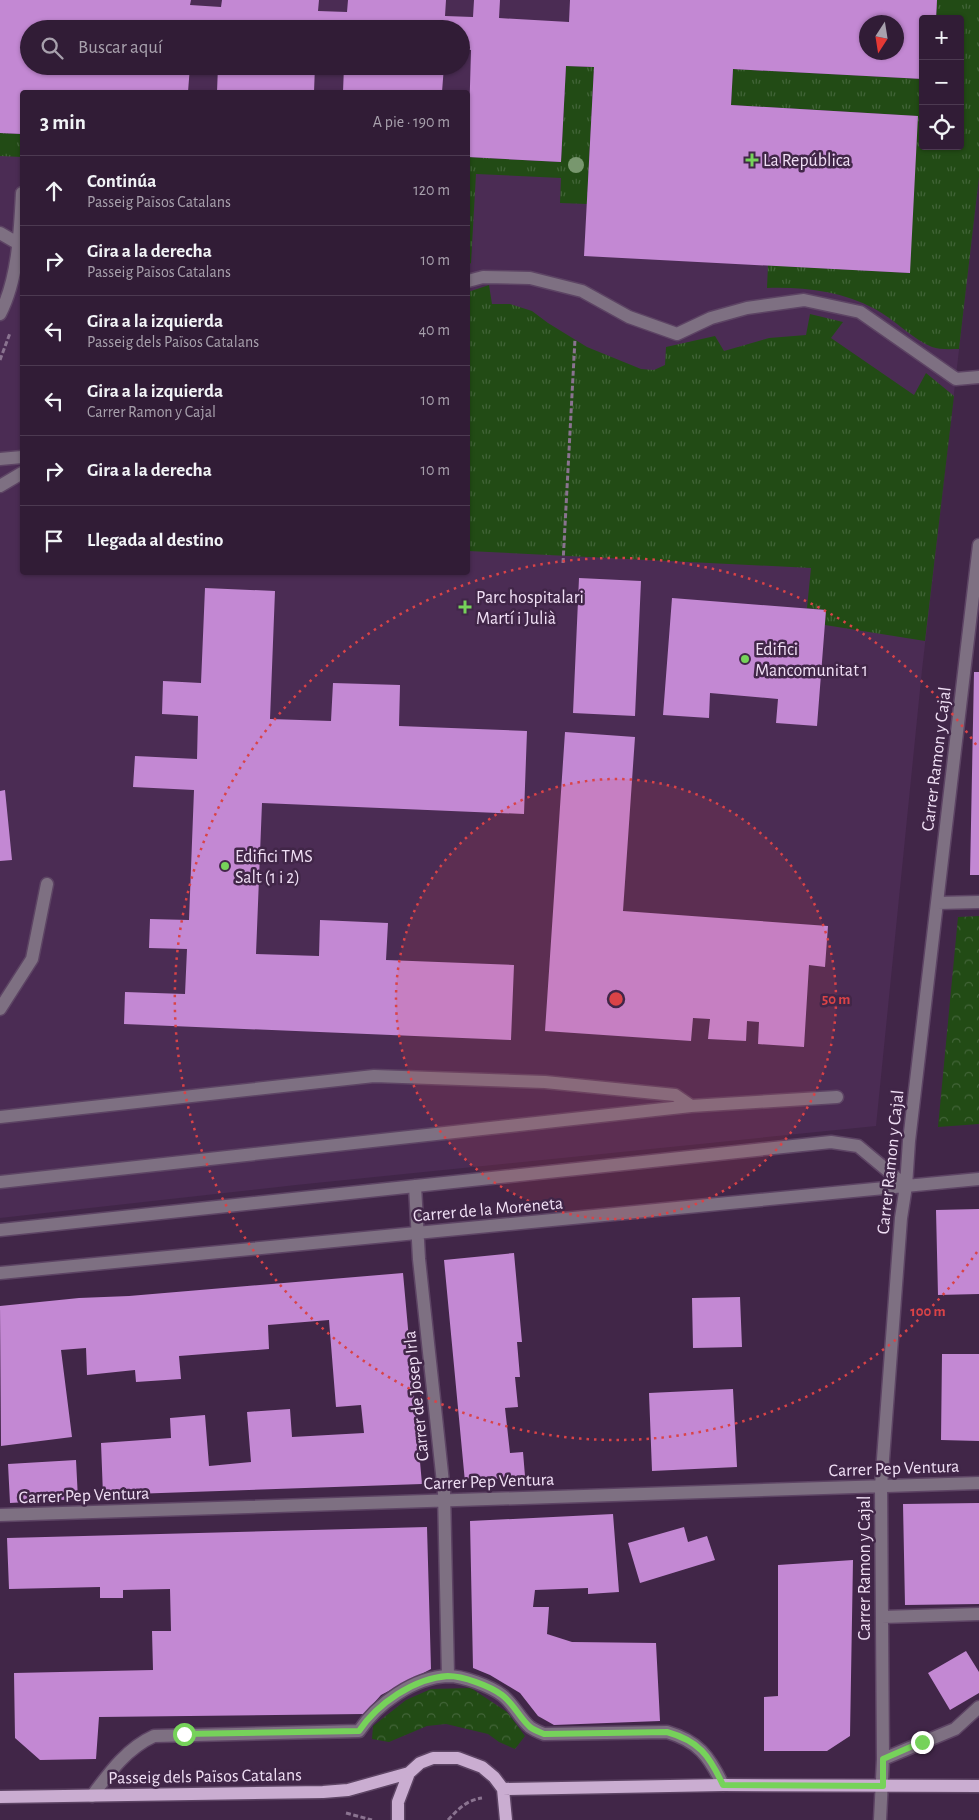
<!DOCTYPE html>
<html lang="es">
<head>
<meta charset="utf-8">
<style>
  :root { --surface:#311c36; --page:#3d2942; --text:#f1f3f6; --muted:#a8a1ad; --line:#4c3a51 }
  body { margin:0; font-family:"Alegreya Sans",sans-serif; background:var(--page); color:var(--text) }
  .controls { position:absolute; right:15px; top:15px; display:grid; overflow:hidden; border-radius:5px; box-shadow:0 1px 4px #0004 }
  .controls button { width:45px; height:45px; display:grid; place-items:center; padding:0; border:0; border-bottom:1px solid var(--line); background:var(--surface); color:var(--text); font:25px sans-serif }
  .compass { position:absolute; left:859px; top:15px; width:45px; height:45px; border-radius:50%; background:var(--surface); box-shadow:0 1px 4px #0004; rotate:192deg }
  .stop { position:absolute; width:15px; height:15px; margin:-11px; border:4px solid #76d25a; border-radius:50%; background:#fff }
  .stop.end { background:#76d25a; border-color:#fff; box-shadow:0 1px 5px #0008 }
  .list { margin:0; padding:0; list-style:none }
  h2 { display:flex; justify-content:space-between; align-items:center; height:65px; margin:0; padding:0 20px; font-size:21px }
  h2 small { font-size:16px; font-weight:400; color:var(--muted) }
  .list li { display:grid; grid-template-columns:32px 1fr auto; gap:15px; align-items:center; box-sizing:border-box; height:70px; padding:0 20px; border-top:1px solid var(--line) }
  .list b { display:block; font-size:19px; white-space:nowrap }
  .list p { margin:0; font-size:16px; white-space:nowrap; color:var(--muted) }
  .list em { font-size:16px; font-style:normal; color:var(--muted) }
  .icon { flex:none; width:28px; height:28px; fill:none; stroke:currentColor; stroke-width:2; stroke-linecap:round; stroke-linejoin:round }
  .map { position:relative; flex:none; width:979px; height:1820px; overflow:hidden }
  .search { position:absolute; background:var(--surface); box-shadow:0 1px 4px #0004; left:20px; top:20px; width:450px; height:55px; display:flex; align-items:center; gap:12px; box-sizing:border-box; padding:0 18px; border-radius:28px; color:var(--muted); font-size:19px }
  .panel { position:absolute; background:var(--surface); box-shadow:0 1px 4px #0004; left:20px; top:90px; width:450px; height:485px; border-radius:5px }
  .map>svg:first-child { display:block }
  .built { fill:#4b2c54; fill-rule:evenodd }
  .grass { fill:url(#grass-tufts) }
  .park { fill:url(#park-crowns) }
  .building { fill:#c388d3; fill-rule:evenodd }
  .lines { fill:none; stroke-linecap:round; stroke-linejoin:round }
  .minor-casing { stroke:#5d4464; stroke-width:15 }
  .major-casing { stroke:#5d4464; stroke-width:15 }
  .path { stroke:#8a7390; stroke-width:3; stroke-dasharray:5 2.5; stroke-linecap:butt }
  .minor { stroke:#7e7082; stroke-width:12 }
  .major { stroke:#caadd1; stroke-width:12 }
  .tree { fill:#78976e }
  .route { stroke:#76d25a; stroke-width:6 }
  .ring { fill:none; stroke:#da4347; stroke-width:2.5; stroke-dasharray:2.5 5 }
  .poi-dot { fill:#76d25a; stroke:#412648; stroke-width:2 }
  .labels { text-anchor:middle; stroke-width:5; stroke-linejoin:round; paint-order:stroke }
  .poi-label { font-size:18px; fill:#f0dff5; stroke:#412648; text-anchor:start }
  .street-label { font-size:18px; fill:#f0dff5; stroke:#412648 }
  .centre { fill:#da4347; stroke:#412648; stroke-width:2.5 }
  .ring-label { font-size:15px; text-anchor:middle; font-weight:bold; fill:#da4347; stroke:#412648; stroke-width:5; stroke-linejoin:round; paint-order:stroke }
</style>
</head>
<body>
<div class="map">
<svg width="979" height="1820" viewBox="0 0 979 1820">
  <defs>
    <pattern id="grass-tufts" width="24" height="20" patternUnits="userSpaceOnUse" patternTransform="scale(1.25)"><rect width="24" height="20" fill="#224b15"/><path d="M3 7l-1-3M5 7V3M7 7l1-3M15 17l-1-3M17 17v-4M19 17l1-3" fill="none" stroke="#426438"/></pattern>
    <pattern id="park-crowns" width="20" height="18" patternUnits="userSpaceOnUse" patternTransform="scale(1.25)"><rect width="20" height="18" fill="#224b15"/><path d="M2 6a3 3 0 1 1 6 0M12 15a3 3 0 1 1 6 0" fill="none" stroke="#426438"/></pattern>
  </defs>
  <rect width="100%" height="100%" fill="#412648"/>
  <path class="built" d="M 0,0 L 979,0 L 979,177 L 922,670 L 876,1126 L 296,1185 L 0,1218 ZM 923,19 L 960,19 L 960,146 L 923,146 ZM 866,22 L 896,22 L 896,52 L 866,52 ZM 29,29 L 461,29 L 461,66 L 29,66 ZM 22,92 L 468,92 L 468,572 L 22,572 Z"/>
  <path class="grass" d="M 937,0 L 979,0 L 979,177 L 959,349 C 951,349 940,350 932,347 C 912,339 894,319 875,309 C 841,291 805,287 767,288 L 768,265 L 909,273 L 917,116 L 731,105 L 733,69 L 923,79 L 923,146 L 960,146 L 960,19 L 936,19 Z
    M 566,66 L 594,67 L 587,204 L 560,203 L 561,178 L 476,174 L 471,263 L 468,265 L 468,157 L 561,162 Z
    M 0,133 L 22,134 L 22,157 L 0,156 Z
    M 489,285 L 492,304 L 510,304 L 532,311 L 548,323 L 587,347 L 641,369 L 654,370 L 665,365 L 666,347 L 715,336 L 724,351 L 769,338 L 806,335 L 810,314 L 843,322 L 831,338 L 914,395 L 926,373 L 954,396 L 925,641 L 825,625 L 826,610 L 807,608 L 811,568 L 468,551 L 468,292 Z"/>
  <path class="park" d="M 979,916 L 979,1124 L 938,1127 L 958,917 Z
    M 471,1688 L 507,1712 L 525,1736 L 515,1749 L 499,1742 L 488,1734 L 446,1724 L 427,1726 L 389,1742 L 372,1739 L 373,1726 L 406,1700 L 431,1689 Z"/>
  <path class="building" d="M 0,0 L 191,0 L 190,5 L 221,7 L 222,0 L 319,0 L 318,11 L 347,12 L 348,0 L 446,0 L 445,16 L 473,17 L 474,0 L 500,0 L 499,18 L 569,22 L 570,0 L 937,0 L 936,19 L 923,19 L 923,79 L 733,69 L 731,105 L 918,116 L 910,273 L 584,256 L 594,67 L 566,66 L 561,162 L 468,157 L 471,50 L 461,49 L 461,29 L 29,29 L 29,66 L 190,66 L 188,92 L 22,92 L 22,134 L 0,133 ZM 866,22 L 896,22 L 896,52 L 866,52 Z
    M 218,66 L 315,66 L 314,92 L 217,92 Z
    M 344,66 L 444,66 L 442,92 L 343,92 Z
    M 579,578 L 641,581 L 635,716 L 573,713 Z
    M 205,588 L 275,591 L 270,719 L 331,721 L 333,683 L 400,685 L 399,726 L 527,731 L 524,814 L 262,803 L 256,954 L 319,956 L 320,920 L 388,923 L 386,960 L 514,965 L 511,1040 L 124,1024 L 125,992 L 185,994 L 187,949 L 149,948 L 150,919 L 189,920 L 194,790 L 133,787 L 135,756 L 197,759 L 198,716 L 162,714 L 163,681 L 201,683 Z
    M 672,598 L 826,610 L 817,726 L 776,723 L 778,699 L 710,693 L 709,718 L 663,715 Z
    M 974,672 L 979,672 L 979,875 L 970,875 Z
    M 565,732 L 635,737 L 623,911 L 828,926 L 825,967 L 809,965 L 804,1047 L 758,1044 L 759,1022 L 747,1021 L 746,1041 L 708,1039 L 710,1019 L 693,1018 L 691,1041 L 545,1031 Z
    M 5,790 L 12,860 L 0,861 L 0,791 Z
    M 979,1209 L 979,1294 L 938,1295 L 936,1210 Z
    M 514,1253 L 522,1342 L 517,1342 L 520,1377 L 515,1377 L 518,1407 L 505,1408 L 510,1453 L 523,1452 L 525,1476 L 465,1482 L 444,1260 Z
    M 403,1273 L 422,1484 L 103,1495 L 101,1443 L 171,1438 L 170,1418 L 205,1415 L 209,1466 L 251,1462 L 247,1412 L 290,1409 L 292,1437 L 364,1433 L 361,1405 L 336,1407 L 329,1320 L 268,1325 L 269,1349 L 179,1356 L 181,1379 L 136,1382 L 135,1370 L 87,1375 L 86,1348 L 61,1350 L 72,1437 L 1,1446 L 0,1306 L 79,1298 L 129,1296 Z
    M 740,1297 L 742,1347 L 693,1348 L 692,1298 Z
    M 942,1354 L 979,1354 L 979,1441 L 941,1440 Z
    M 733,1389 L 737,1467 L 652,1471 L 649,1393 Z
    M 76,1460 L 78,1499 L 10,1503 L 8,1464 Z
    M 979,1503 L 979,1604 L 905,1605 L 903,1504 Z
    M 613,1514 L 619,1592 L 588,1594 L 588,1588 L 535,1590 L 533,1607 L 549,1607 L 547,1634 L 572,1642 L 656,1643 L 660,1721 L 554,1725 L 538,1716 L 520,1693 L 490,1675 L 473,1668 L 470,1521 Z
    M 427,1527 L 431,1669 L 381,1695 L 364,1714 L 99,1717 L 96,1759 L 40,1760 L 15,1738 L 14,1673 L 153,1670 L 152,1631 L 171,1631 L 170,1589 L 123,1590 L 123,1598 L 100,1598 L 100,1587 L 9,1589 L 7,1538 Z
    M 684,1527 L 688,1542 L 707,1536 L 715,1560 L 640,1583 L 628,1543 Z
    M 853,1560 L 850,1736 L 827,1751 L 764,1751 L 764,1697 L 778,1696 L 778,1565 Z
    M 966,1651 L 979,1672 L 979,1693 L 950,1710 L 928,1673 Z"/>
  <g class="lines">
    <g class="minor-casing">
      <path id="minor" d="M 0,233 L 19,244
        M 468,281 L 483,277 L 530,278 L 582,291 L 629,317 L 677,334 L 711,318 L 747,308 L 804,300 L 860,312 L 956,379 L 979,377
        M 0,314 C 18,279 20,232 22,193
        M 0,459 L 22,457
        M 0,486 L 22,473
        M 937,903 L 979,902
        M 0,1009 L 32,959 L 47,884
        M 691,1106 L 837,1097
        M 0,1117 L 374,1076 L 545,1082 L 675,1095 L 691,1106 L 0,1182
        M 415,1186 L 419,1259 L 444,1492 L 448,1676
        M 0,1230 L 831,1142 L 858,1146 L 906,1186
        M 0,1273 L 979,1179
        M 0,1515 L 979,1483
        M 882,1617 L 979,1614
        M 883,1759 L 955,1729 L 979,1707
        M 92,1796 C 109,1773 127,1748 154,1736 L 359,1731 C 377,1704 414,1677 448,1676 C 463,1676 490,1686 502,1695 C 514,1704 519,1718 530,1727 C 534,1730 539,1732 544,1734 L 667,1732 C 698,1741 709,1756 723,1785
        M 880,1820 L 883,1759 L 881,1486 L 901,1218 L 906,1186 L 909,1141 L 979,545"/>
    </g>
    <g class="major-casing">
      <path id="major" d="M 503,1789 L 723,1785 L 979,1786
        M 0,1797 L 323,1792 L 348,1790 L 409,1773 L 420,1763 L 433,1758 L 458,1758 L 482,1767 L 494,1777 L 503,1789 L 506,1820
        M 398,1820 L 398,1802 L 409,1773"/>
    </g>
    <path class="path" d="M 0,360 L 10,333
      M 563,563 L 575,339
      M 346,1813 L 372,1820
      M 448,1820 C 458,1809 467,1800 482,1798"/>
    <use href="#minor" class="minor"/>
    <use href="#major" class="major"/>
  </g>
  <circle class="tree" cx="576" cy="165" r="8"/>
  <g class="lines">
    <path class="route" d="M 184,1734 L 359,1731 C 377,1704 414,1678 448,1676 C 463,1676 490,1686 502,1695 C 514,1704 519,1717 530,1727 C 534,1730 539,1732 544,1734 L 667,1732 C 699,1741 709,1755 723,1785 L 883,1786 L 883,1759 L 922,1742"/>
  </g>
  <circle cx="616" cy="999" r="220" fill="#da4347" fill-opacity=".12"/>
  <g class="ring">
    <circle cx="616" cy="999" r="220"/>
    <path d="M977 1252A441 441 0 1 1 977 746"/>
  </g>
  <g class="poi-dot">
    <path d="M749.5 152.5h5v5h5v5h-5v5h-5v-5h-5v-5h5z"/>
    <path d="M462.5 599.5h5v5h5v5h-5v5h-5v-5h-5v-5h5z"/>
    <circle cx="745" cy="659" r="5"/>
    <circle cx="225" cy="866" r="5"/>
  </g>
  <g class="labels">
    <g class="poi-label">
      <text x="763" y="166">La República</text>
      <text x="476" y="603">Parc hospitalari<tspan x="476" dy="21">Martí i Julià</tspan></text>
      <text x="755" y="655">Edifici<tspan x="755" dy="21">Mancomunitat 1</tspan></text>
      <text x="235" y="862">Edifici TMS<tspan x="235" dy="21">Salt (1 i 2)</tspan></text>
    </g>
    <g class="street-label">
      <text transform="translate(936 759) rotate(-83)" y="6">Carrer Ramon y Cajal</text>
      <text transform="translate(890 1162) rotate(-84)" y="6">Carrer Ramon y Cajal</text>
      <text transform="translate(488 1209) rotate(-5)" y="6">Carrer de la Moreneta</text>
      <text transform="translate(416 1396) rotate(-96)" y="6">Carrer de Josep Irla</text>
      <text transform="translate(894 1468) rotate(-2)" y="6">Carrer Pep Ventura</text>
      <text transform="translate(489 1481) rotate(-2)" y="6">Carrer Pep Ventura</text>
      <text transform="translate(84 1495) rotate(-2)" y="6">Carrer Pep Ventura</text>
      <text transform="translate(864 1568) rotate(-90)" y="6">Carrer Ramon y Cajal</text>
      <text transform="translate(205 1776) rotate(-1)" y="6">Passeig dels Països Catalans</text>
    </g>
  </g>
  <circle cx="616" cy="999" r="8" class="centre"/>
  <g class="ring-label">
    <text x="836" y="1004">50 m</text>
    <text x="928" y="1316">100 m</text>
  </g>
</svg>
<div class="controls">
<button>+</button>
<button>−</button>
<button><svg class="icon" aria-label="locate" viewBox="0 0 24 24"><circle cx="12" cy="12" r="6"/><path d="M12 2v4M12 18v4M2 12h4M18 12h4"/></svg></button>
</div>
<svg class="compass" viewBox="-18 -18 36 36"><path d="M0-13l5 13h-10z" fill="#e53935"/><path d="M0 13l5-13h-10z" fill="#a8a1ad"/></svg>
<div class="stop" style="left:184px;top:1734px"></div>
<div class="stop end" style="left:922px;top:1742px"></div>
<div class="search"><svg class="icon" aria-label="search" viewBox="0 0 24 24"><circle cx="10" cy="10" r="6"/><path d="M15 15l6 6"/></svg>Buscar aquí</div>
<section class="panel">
<h2>3 min<small>A pie · 190 m</small></h2>
<ul class="list">
<li><svg class="icon" aria-label="ahead" viewBox="0 0 24 24"><path d="M12 20V5M6 11l6-6 6 6"/></svg><div><b>Continúa</b><p>Passeig Països Catalans</p></div><em>120 m</em></li>
<li><svg class="icon" aria-label="right" viewBox="0 0 24 24"><path d="M7 20v-9h11M14 6l5 5-5 5"/></svg><div><b>Gira a la derecha</b><p>Passeig Països Catalans</p></div><em>10 m</em></li>
<li><svg class="icon" aria-label="left" viewBox="0 0 24 24"><path d="M17 20v-9H6M10 6l-5 5 5 5"/></svg><div><b>Gira a la izquierda</b><p>Passeig dels Països Catalans</p></div><em>40 m</em></li>
<li><svg class="icon" aria-label="left" viewBox="0 0 24 24"><path d="M17 20v-9H6M10 6l-5 5 5 5"/></svg><div><b>Gira a la izquierda</b><p>Carrer Ramon y Cajal</p></div><em>10 m</em></li>
<li><svg class="icon" aria-label="right" viewBox="0 0 24 24"><path d="M7 20v-9h11M14 6l5 5-5 5"/></svg><div><b>Gira a la derecha</b></div><em>10 m</em></li>
<li><svg class="icon" aria-label="arrive" viewBox="0 0 24 24"><path d="M6 21V4h12l-3 4 3 4H6"/></svg><div><b>Llegada al destino</b></div></li>
</ul>
</section>
</div>
</body>
</html>
